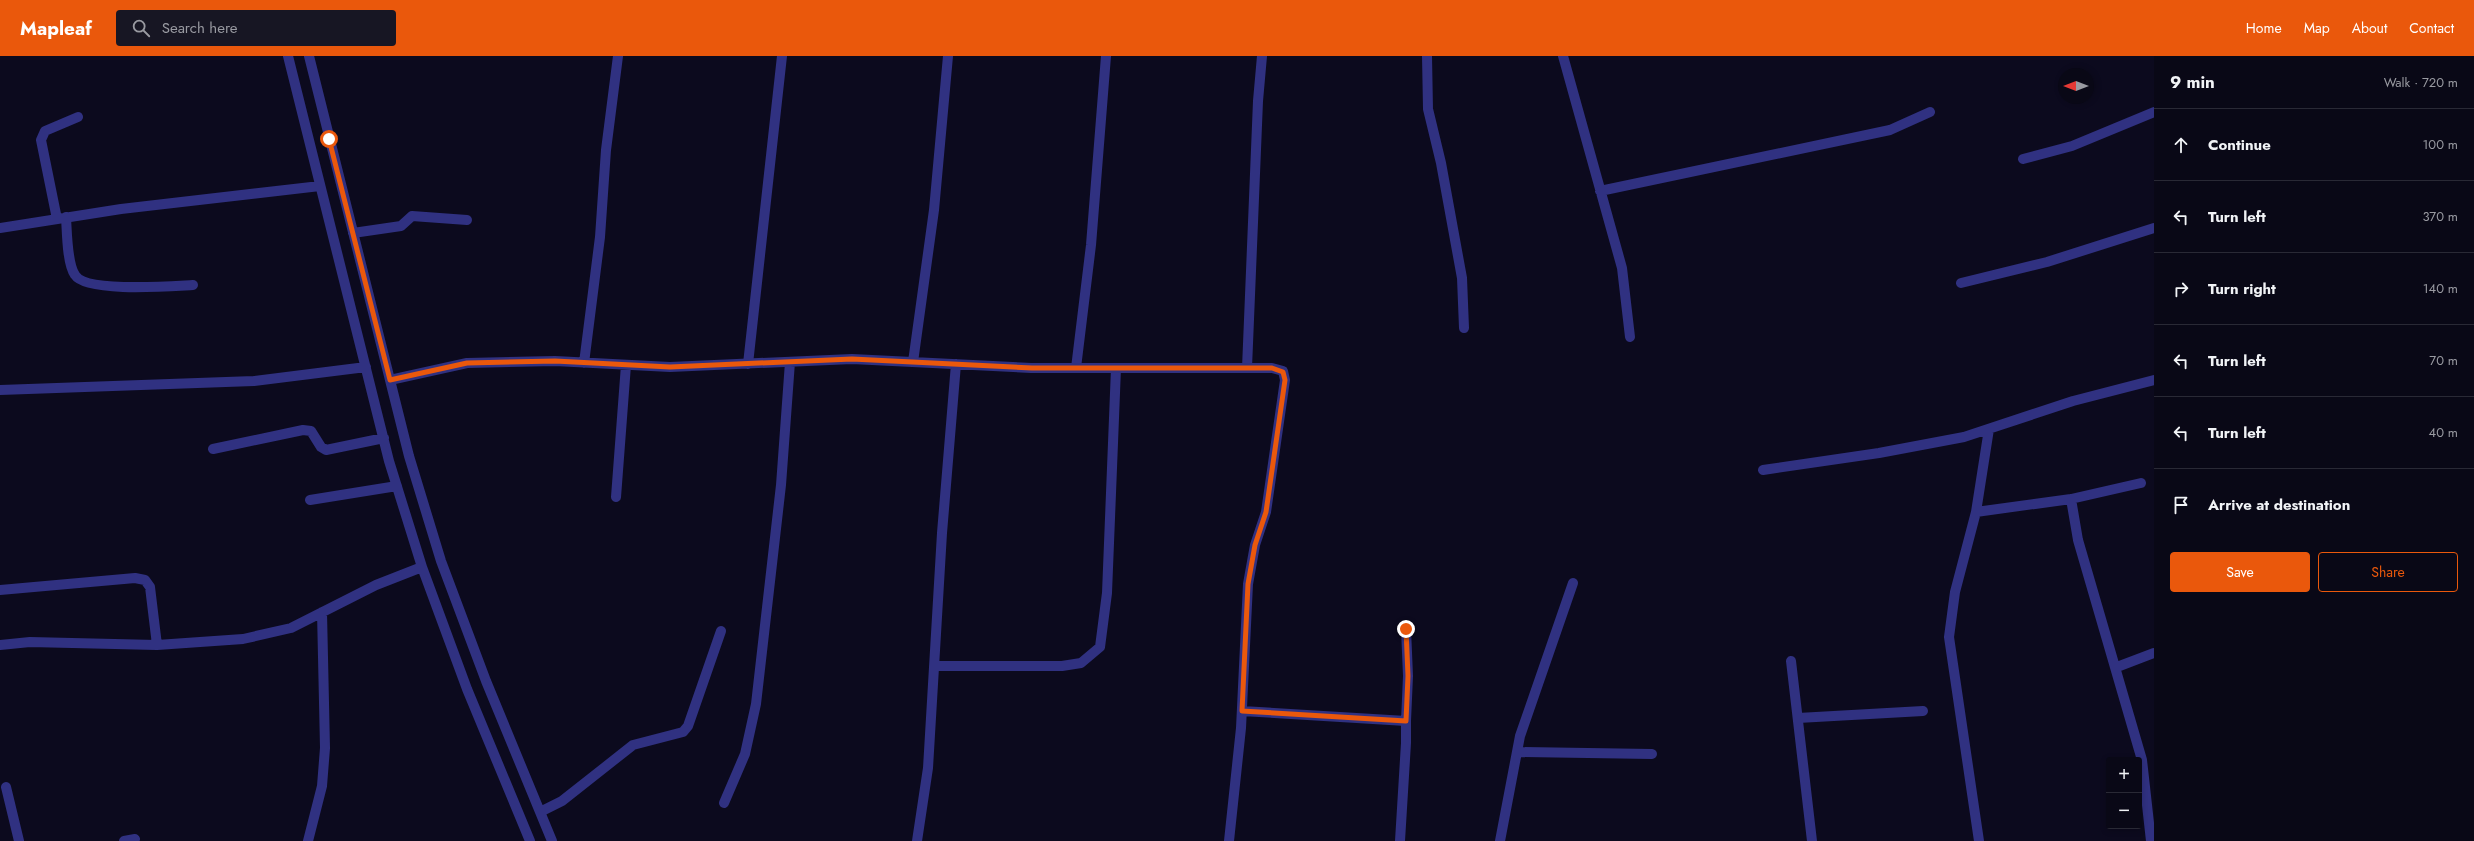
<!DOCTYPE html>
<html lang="en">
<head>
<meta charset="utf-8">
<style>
  :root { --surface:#090816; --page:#171623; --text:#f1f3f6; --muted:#999aa1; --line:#292935; --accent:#ea580c }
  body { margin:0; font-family:Jost,sans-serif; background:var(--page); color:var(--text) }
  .controls { position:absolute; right:12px; bottom:12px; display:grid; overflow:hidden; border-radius:4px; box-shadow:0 2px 6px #0003 }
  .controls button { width:36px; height:36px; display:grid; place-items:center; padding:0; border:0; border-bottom:1px solid var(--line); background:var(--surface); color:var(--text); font:20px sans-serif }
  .compass { position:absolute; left:2058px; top:12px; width:36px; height:36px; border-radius:50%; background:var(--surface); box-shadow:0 2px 6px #0003; rotate:270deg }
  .stop { position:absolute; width:12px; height:12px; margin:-9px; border:3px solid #ea580c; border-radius:50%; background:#fff }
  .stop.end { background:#ea580c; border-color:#fff; box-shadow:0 1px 4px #0008 }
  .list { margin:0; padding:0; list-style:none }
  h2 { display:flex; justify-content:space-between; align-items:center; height:52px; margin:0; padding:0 16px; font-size:17px }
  h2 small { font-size:13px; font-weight:400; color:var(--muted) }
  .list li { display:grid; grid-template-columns:26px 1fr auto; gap:12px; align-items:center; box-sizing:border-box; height:72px; padding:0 16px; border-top:1px solid var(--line) }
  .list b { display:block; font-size:15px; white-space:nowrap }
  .list em { font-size:13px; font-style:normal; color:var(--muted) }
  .actions { display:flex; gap:8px; padding:12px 16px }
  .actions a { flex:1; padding:9px 0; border:1px solid var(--accent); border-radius:4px; text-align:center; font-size:14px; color:var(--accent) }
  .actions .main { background:var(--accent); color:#fff }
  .icon { flex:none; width:22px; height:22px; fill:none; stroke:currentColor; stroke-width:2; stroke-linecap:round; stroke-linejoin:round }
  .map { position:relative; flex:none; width:2154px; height:785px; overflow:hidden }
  header { display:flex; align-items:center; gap:24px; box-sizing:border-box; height:56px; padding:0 20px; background:var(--accent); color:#fff }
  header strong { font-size:19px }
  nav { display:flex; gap:22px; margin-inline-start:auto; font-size:14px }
  .search { width:280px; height:36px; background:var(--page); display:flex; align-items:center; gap:10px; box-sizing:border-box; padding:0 14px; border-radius:4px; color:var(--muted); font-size:15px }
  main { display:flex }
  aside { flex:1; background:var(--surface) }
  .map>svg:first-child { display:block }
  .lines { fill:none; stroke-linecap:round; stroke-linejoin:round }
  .minor { stroke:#303181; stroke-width:10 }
  .route { stroke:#ea580c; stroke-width:5 }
</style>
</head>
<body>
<header>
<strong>Mapleaf</strong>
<div class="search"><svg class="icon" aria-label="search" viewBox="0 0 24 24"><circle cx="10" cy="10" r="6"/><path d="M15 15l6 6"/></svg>Search here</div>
<nav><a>Home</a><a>Map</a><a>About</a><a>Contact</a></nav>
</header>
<main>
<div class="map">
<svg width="2154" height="785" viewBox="0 0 2154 785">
  <rect width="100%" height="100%" fill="#0c0a1e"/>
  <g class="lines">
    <path class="minor" d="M 288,0 L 389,405 L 422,511 L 467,633 L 530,785
      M 309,0 L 409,400 L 441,505 L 486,625 L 552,785
      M 1427,0 L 1428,53 L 1441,107 L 1462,222 L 1464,272
      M 1563,0 L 1622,212 L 1630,281
      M 2023,103 L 2072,90 L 2154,56
      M 1600,135 L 1890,74 L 1930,56
      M 66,161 C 67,176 67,208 75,219 C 86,237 172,230 193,229
      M 57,163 L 41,84 L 45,75 L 78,61
      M 0,172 L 121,153 L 320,130
      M 353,177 L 401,170 L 412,160 L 467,164
      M 1961,227 L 2047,206 L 2154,172
      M 913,306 L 934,154 L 948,0
      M 584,307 L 600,181 L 606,94 L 618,0
      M 748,308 L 782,0
      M 1076,312 L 1091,189 L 1106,0
      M 1247,312 L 1258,45 L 1262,0
      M 390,324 L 467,307 L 555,305 L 670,311 L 852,303 L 1031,312 L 1272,312 L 1283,315 L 1285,324 L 1266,456 L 1255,489 L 1248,528 L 1241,672 L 1229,785
      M 0,334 L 254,325 L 366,311
      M 213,393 L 303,374 L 311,375 L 321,391 L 326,394 L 384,382
      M 1763,414 L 1879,397 L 1964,381 L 2073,345 L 2154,324
      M 616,441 L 626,309
      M 2071,443 L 2078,484 L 2142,704 L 2151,785
      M 310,444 L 397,430
      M 1976,456 L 2071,443 L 2141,427
      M 0,534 L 135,522 L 145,524 L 150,531 L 157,589
      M 1406,573 L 1408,620 L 1406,665
      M 0,589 L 30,586 L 157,589 L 243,583 L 291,572 L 376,529 L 422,511
      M 1791,605 L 1812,785
      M 935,610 L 1062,610 L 1081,607 L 1100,591 L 1107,537 L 1116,312
      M 2117,611 L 2154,597
      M 1242,655 L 1406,665 L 1406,687 L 1400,785
      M 1798,662 L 1923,655
      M 1517,696 L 1652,698
      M 6,731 L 19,785
      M 724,747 L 745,698 L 756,648 L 781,429 L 790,306
      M 540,756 L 562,745 L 633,689 L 683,676 L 688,670 L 721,575
      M 124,785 L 135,783
      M 308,785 L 322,730 L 325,692 L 322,556
      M 917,785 L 928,712 L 942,477 L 956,308
      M 1500,785 L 1520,680 L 1573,527
      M 1979,785 L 1949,581 L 1955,536 L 1976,456 L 1989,373"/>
  </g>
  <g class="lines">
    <path class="route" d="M 329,83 L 390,324 L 467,307 L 555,305 L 670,311 L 852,303 L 1032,312 L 1272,312 L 1283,316 L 1285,324 L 1266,456 L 1255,489 L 1248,528 L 1242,655 L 1406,665 L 1408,620 L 1406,573"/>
  </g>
</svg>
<div class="controls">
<button>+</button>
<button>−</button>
</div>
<svg class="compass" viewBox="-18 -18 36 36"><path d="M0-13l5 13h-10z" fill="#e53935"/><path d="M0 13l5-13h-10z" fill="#999aa1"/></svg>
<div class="stop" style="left:329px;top:83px"></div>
<div class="stop end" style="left:1406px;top:573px"></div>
</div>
<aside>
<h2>9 min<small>Walk · 720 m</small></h2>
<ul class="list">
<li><svg class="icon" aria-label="ahead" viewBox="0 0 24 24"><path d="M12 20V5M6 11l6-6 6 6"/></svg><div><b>Continue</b></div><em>100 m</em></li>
<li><svg class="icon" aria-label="left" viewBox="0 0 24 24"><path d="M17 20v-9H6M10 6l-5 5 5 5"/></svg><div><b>Turn left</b></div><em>370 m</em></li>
<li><svg class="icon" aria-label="right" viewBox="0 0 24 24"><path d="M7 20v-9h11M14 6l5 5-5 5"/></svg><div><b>Turn right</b></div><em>140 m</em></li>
<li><svg class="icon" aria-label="left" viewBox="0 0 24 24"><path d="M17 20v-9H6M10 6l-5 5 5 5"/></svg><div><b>Turn left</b></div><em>70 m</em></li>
<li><svg class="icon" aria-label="left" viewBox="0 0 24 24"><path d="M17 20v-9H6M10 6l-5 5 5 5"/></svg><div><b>Turn left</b></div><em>40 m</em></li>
<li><svg class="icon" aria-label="arrive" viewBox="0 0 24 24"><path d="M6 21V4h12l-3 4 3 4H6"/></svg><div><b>Arrive at destination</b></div></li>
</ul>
<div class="actions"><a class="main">Save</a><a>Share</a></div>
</aside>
</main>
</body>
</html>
